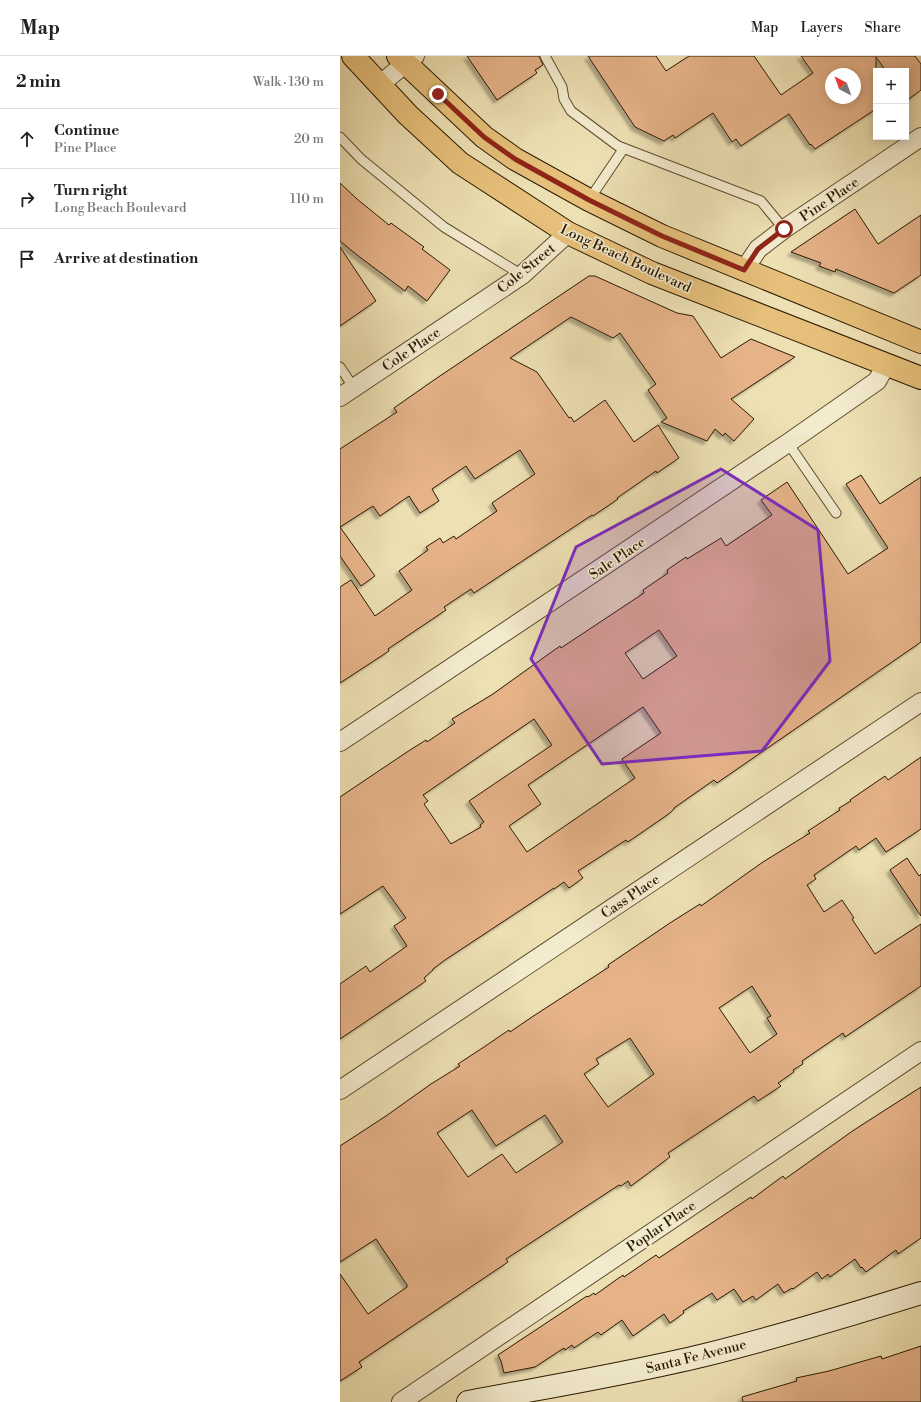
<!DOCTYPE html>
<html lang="en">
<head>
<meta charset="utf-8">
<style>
  :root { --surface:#fff; --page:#f2f2f2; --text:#222; --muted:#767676; --line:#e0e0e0 }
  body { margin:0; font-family:"Libre Bodoni",serif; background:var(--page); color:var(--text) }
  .controls { position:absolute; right:12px; top:12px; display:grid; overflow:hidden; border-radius:0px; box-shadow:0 2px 10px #0003 }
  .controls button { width:36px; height:36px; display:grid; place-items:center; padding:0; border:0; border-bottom:1px solid var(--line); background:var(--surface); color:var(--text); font:20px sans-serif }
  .compass { position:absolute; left:485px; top:12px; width:36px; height:36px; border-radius:50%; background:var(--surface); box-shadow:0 2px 10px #0003; rotate:319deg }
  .stop { position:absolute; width:12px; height:12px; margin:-9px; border:3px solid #8f2418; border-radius:50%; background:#fff }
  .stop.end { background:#8f2418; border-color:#fff; box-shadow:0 1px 4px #0008 }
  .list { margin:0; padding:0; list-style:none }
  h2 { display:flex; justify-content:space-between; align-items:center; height:52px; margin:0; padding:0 16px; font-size:17px }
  h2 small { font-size:13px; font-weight:400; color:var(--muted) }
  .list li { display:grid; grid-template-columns:26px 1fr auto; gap:12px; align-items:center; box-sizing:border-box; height:60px; padding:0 16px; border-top:1px solid var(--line) }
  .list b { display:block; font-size:15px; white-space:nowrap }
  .list p { margin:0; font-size:13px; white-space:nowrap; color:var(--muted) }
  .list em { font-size:13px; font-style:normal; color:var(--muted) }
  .icon { flex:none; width:22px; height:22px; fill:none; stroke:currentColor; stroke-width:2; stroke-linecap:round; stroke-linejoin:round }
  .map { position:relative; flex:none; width:581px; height:1346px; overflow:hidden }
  header { display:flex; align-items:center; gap:24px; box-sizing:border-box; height:56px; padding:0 20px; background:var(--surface); border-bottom:1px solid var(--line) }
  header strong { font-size:19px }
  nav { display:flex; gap:22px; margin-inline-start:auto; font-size:14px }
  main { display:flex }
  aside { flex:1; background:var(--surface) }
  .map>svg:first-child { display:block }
  .building { fill:#e6b389; stroke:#2c1a03; fill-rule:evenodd; filter:url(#shadow) }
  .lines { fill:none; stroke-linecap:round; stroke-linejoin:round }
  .lane-casing { stroke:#5c4c2f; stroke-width:11 }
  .street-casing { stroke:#5c4c2f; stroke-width:20 }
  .secondary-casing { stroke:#2c1a03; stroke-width:24 }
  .primary-casing { stroke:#2c1a03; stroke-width:24 }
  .lane { stroke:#f3ebce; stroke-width:9 }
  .street { stroke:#f3ebce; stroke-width:18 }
  .secondary { stroke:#f3ebce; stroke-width:22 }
  .primary { stroke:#e6c07a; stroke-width:22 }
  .route { stroke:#8f2418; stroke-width:5 }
  .marked { fill:#7b2cbf; fill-opacity:0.2; stroke:#7b2cbf; stroke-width:3; stroke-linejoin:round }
  .labels { text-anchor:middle; stroke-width:3; stroke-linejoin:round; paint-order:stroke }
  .street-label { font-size:14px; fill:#2c1a03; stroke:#f3ebce }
</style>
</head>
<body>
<header>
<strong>Map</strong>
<nav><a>Map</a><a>Layers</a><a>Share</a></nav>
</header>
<main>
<aside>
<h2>2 min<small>Walk · 130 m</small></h2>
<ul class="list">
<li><svg class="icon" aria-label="ahead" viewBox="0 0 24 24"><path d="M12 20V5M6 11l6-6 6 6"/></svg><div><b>Continue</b><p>Pine Place</p></div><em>20 m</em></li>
<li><svg class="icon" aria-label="right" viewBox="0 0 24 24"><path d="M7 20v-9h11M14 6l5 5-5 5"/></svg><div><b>Turn right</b><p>Long Beach Boulevard</p></div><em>110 m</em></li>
<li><svg class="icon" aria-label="arrive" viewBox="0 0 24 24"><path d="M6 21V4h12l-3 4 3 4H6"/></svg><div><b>Arrive at destination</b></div></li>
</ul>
</aside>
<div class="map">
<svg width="581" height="1346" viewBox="0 0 581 1346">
  <defs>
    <filter id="shadow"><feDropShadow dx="-3.5" dy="3.5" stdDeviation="1" flood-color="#0004"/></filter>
  </defs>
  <rect width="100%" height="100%" fill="#ede0b3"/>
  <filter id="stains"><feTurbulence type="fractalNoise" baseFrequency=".005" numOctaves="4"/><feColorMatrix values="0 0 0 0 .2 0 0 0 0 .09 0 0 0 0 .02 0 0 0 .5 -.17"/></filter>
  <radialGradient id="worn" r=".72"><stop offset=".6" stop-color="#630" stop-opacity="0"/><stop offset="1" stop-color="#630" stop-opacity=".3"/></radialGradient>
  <path class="building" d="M 127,0 L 199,0 L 203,9 L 195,14 L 197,17 L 157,44 Z
    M 248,0 L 316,0 L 326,15 L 349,0 L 414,0 L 441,39 L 473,17 L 461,0 L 575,0 L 581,8 L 581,34 L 566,45 L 566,15 L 546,15 L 536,1 L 536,53 L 475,93 L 471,88 L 470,89 L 449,58 L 401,90 L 396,83 L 392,86 L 373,57 L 335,82 L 333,79 L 324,85 L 295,71 ZM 491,18 L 515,18 L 515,42 L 491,42 Z
    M 0,127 L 17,143 L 49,169 L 51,167 L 84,191 L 82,193 L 110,214 L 87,245 L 68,230 L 65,235 L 17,199 L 0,185 Z
    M 515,153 L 538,188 L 581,159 L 581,219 L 554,237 L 496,213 L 495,216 L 479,210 L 481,207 L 451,196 Z
    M 0,191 L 36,245 L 0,270 Z
    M 249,220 L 255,220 L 337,257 L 353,260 L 381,302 L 411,283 L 455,301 L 391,343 L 414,363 L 394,385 L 385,377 L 383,380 L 375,373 L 367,385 L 321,366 L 327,362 L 308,334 L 316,328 L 280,277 L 273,282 L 231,261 L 170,302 L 197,316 L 229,362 L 231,361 L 234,366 L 265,344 L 294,386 L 318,369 L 339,402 L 317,417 L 316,415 L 277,442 L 278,443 L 253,460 L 252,459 L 134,537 L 131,533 L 104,551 L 106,554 L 48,593 L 49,595 L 0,627 L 0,531 L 11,524 L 35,560 L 72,534 L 59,515 L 88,494 L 86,491 L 100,482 L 103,487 L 114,480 L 116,483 L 157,455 L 152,447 L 195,418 L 180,394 L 135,423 L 126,410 L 92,433 L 99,445 L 80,457 L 69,440 L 40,460 L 33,450 L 0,471 L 35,520 L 21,530 L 0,500 L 0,393 L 57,356 L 54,352 L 94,324 Z
    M 521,419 L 540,448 L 581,421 L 581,586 L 377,727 L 374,724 L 334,752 L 334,753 L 330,757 L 288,786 L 286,784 L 238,815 L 243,822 L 229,832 L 224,826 L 214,833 L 214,832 L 105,904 L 93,913 L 93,914 L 84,922 L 86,925 L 0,983 L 0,928 L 26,910 L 30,916 L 67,890 L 54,870 L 66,862 L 43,830 L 0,858 L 0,741 L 67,696 L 86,684 L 87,686 L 115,667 L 112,663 L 153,638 L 220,590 L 221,592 L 304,537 L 303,534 L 328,517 L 327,514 L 346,501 L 347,503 L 381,482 L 386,490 L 432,459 L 421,444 L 447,426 L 508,518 L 548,492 L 506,428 ZM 319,574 L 337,600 L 303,623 L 285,597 ZM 303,651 L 321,677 L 282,703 L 295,722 L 187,796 L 169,770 L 201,748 L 188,729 ZM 194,663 L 212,689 L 129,745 L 144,766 L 140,769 L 141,771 L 111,788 L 84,748 L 88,745 L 83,739 Z
    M 581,701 L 581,773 L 546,796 L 536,782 L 519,794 L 516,790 L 474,819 L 476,823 L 467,829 L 484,856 L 502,844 L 514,862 L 512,863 L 535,898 L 581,868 L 581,930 L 505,981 L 503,977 L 462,1005 L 463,1008 L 453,1014 L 454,1016 L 438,1027 L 441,1030 L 418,1045 L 414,1040 L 328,1097 L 330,1101 L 291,1130 L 288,1125 L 281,1130 L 279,1129 L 166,1203 L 168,1206 L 19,1306 L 22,1311 L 0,1325 L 0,1218 L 28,1258 L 67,1231 L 67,1229 L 36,1183 L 0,1206 L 0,1090 L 46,1060 L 91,1028 L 120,1010 L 118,1008 L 144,991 L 169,974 L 170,976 L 192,961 L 269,911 L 268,909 L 330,867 L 360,848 L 361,850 L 423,806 L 470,777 L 468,775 L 500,754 L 499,752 L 511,745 L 510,744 L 545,720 L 548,724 ZM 412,930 L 431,960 L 427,962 L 437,978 L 410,997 L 379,952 ZM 290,982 L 314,1018 L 268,1051 L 244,1018 L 259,1008 L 256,1003 ZM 132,1054 L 156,1090 L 205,1059 L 223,1086 L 176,1117 L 162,1098 L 128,1121 L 97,1077 Z
    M 567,802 L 579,820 L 581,818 L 581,860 L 550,814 Z
    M 581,1031 L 581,1182 L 558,1198 L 556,1194 L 526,1216 L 522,1211 L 521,1212 L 515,1203 L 490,1221 L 488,1218 L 482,1223 L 477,1216 L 453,1233 L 452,1232 L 444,1237 L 438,1228 L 416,1244 L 413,1240 L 403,1246 L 394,1233 L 377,1244 L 372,1237 L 343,1255 L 344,1257 L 330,1267 L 324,1258 L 293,1280 L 282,1264 L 261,1279 L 258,1276 L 234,1292 L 232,1289 L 225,1294 L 224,1292 L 195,1311 L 164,1317 L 161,1305 L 158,1299 L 247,1240 L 248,1241 L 254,1237 L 255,1239 L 283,1219 L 284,1221 L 316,1199 L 319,1202 L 411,1141 L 412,1143 L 443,1120 L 445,1123 L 514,1074 Z
    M 581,1290 L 581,1346 L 403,1346 L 402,1341 L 457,1325 L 456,1322 L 489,1315 L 541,1300 L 542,1303 Z"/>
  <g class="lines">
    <g class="lane-casing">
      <path id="lane" d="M 205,0 L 222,31 L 224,43 L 231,55 L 278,90 L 421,145 L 444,173
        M 0,81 L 21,103 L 104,171 L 182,219
        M 249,144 L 284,92
        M 0,311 L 14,332
        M 448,387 L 496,457"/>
    </g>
    <g class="street-casing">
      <path id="street" d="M 39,29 L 75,0
        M 404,214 L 418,193 L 444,173 L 581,81
        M 0,341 L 182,219 L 228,177
        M 0,686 L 448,387 L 537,325 L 546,309
        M 0,1034 L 581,646
        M 61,1346 L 581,995"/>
    </g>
    <g class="secondary-casing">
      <path id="secondary" d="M 128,1346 C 207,1331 287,1318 365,1299 C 438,1281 510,1259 581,1237"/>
    </g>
    <g class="primary-casing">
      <path id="primary" d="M 13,0 L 68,59 L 120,107 L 228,177 L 312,217 L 581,322
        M 58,0 L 144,81 L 175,103 L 249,144 L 322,180 L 581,286"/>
    </g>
    <use href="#lane" class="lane"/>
    <use href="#street" class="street"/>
    <use href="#secondary" class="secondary"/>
    <use href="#primary" class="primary"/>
  </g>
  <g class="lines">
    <path class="route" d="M 98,38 L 144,81 L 175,103 L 249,144 L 322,180 L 404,214 L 418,193 L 444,173"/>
  </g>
  <path class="marked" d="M 381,413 L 478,474 L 490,605 L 422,695 L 262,708 L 191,603 L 236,491 Z"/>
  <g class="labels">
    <g class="street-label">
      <text transform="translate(489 143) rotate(-34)" y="5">Pine Place</text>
      <text transform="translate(286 202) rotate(25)" y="5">Long Beach Boulevard</text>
      <text transform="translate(186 212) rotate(-39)" y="5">Cole Street</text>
      <text transform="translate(71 293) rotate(-34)" y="5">Cole Place</text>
      <text transform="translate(277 502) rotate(-34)" y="5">Sale Place</text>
      <text transform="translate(290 840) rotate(-34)" y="5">Cass Place</text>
      <text transform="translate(321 1170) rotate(-34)" y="5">Poplar Place</text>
      <text transform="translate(356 1300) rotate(-14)" y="5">Santa Fe Avenue</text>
    </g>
  </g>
  <rect width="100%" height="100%" filter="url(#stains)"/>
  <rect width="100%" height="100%" fill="url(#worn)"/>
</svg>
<div class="controls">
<button>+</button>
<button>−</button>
</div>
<svg class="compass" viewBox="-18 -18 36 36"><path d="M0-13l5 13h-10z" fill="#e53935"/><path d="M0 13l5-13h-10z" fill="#767676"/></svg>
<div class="stop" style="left:444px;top:173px"></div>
<div class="stop end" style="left:98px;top:38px"></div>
</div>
</main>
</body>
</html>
